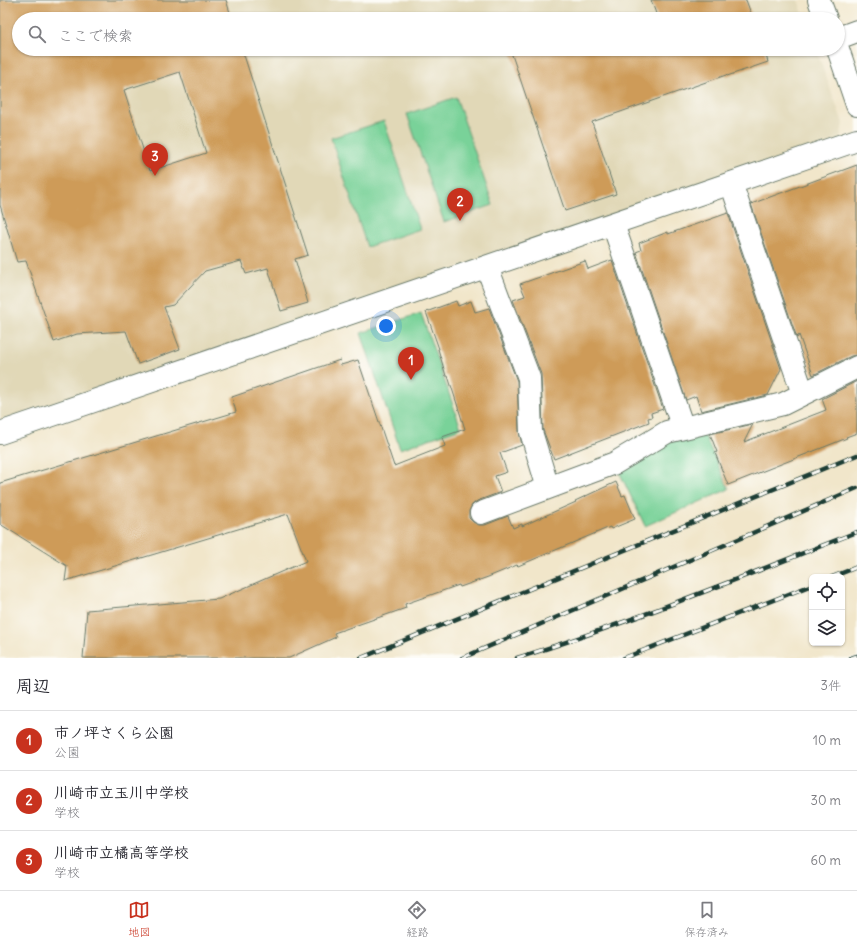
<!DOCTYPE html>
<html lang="ja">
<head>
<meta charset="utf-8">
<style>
  :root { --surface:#fff; --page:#f7f7f7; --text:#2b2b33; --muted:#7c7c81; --line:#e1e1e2; --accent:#c8321e }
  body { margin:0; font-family:Delius,"Klee One",sans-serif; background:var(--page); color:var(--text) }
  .controls { position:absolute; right:12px; bottom:12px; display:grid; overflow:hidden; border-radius:6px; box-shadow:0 1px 3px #0004 }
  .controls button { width:36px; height:36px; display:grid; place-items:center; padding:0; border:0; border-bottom:1px solid var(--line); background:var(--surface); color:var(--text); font:20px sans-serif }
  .you { position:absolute; left:386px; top:326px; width:14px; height:14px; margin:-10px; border:3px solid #fff; border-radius:50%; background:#1a73e8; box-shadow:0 0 0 6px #1a73e833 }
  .badge { display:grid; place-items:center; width:26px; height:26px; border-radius:50%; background:var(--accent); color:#fff; font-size:13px; font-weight:700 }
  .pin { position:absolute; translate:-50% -33px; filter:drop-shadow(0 1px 2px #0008) }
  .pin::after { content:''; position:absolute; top:21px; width:14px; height:12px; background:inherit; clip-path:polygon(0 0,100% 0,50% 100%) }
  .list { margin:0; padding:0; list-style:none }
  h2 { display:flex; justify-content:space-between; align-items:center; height:52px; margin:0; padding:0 16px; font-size:17px }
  h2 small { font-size:13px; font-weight:400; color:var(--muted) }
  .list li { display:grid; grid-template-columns:26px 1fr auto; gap:12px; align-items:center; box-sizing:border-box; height:60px; padding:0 16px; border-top:1px solid var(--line) }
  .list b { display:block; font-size:15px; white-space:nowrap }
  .list p { margin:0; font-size:13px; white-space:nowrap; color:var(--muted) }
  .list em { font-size:13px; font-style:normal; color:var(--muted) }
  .icon { flex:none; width:22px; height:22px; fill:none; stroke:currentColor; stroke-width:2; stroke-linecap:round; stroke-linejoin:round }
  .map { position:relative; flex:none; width:857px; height:658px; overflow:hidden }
  .search { position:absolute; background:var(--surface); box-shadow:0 1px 3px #0004; left:12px; right:12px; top:12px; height:44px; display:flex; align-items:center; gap:10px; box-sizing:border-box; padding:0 14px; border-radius:22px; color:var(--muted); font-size:15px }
  .sheet { height:232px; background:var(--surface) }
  nav { display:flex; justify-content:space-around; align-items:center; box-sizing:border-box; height:56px; border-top:1px solid var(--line); background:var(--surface); font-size:11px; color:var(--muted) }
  nav a { display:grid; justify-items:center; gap:2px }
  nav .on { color:var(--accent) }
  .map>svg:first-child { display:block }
  .built { fill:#e1d8b7 }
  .green { fill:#79d299; stroke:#4c8866 }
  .building { fill:#ce9b59; fill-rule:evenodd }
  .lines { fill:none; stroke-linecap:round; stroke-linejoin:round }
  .minor-casing { stroke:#687868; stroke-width:24 }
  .minor { stroke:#fff; stroke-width:22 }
  .rail-casing { stroke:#1f3d34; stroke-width:4.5 }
  .rail { stroke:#fdfcf7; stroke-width:3; stroke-dasharray:9; stroke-linecap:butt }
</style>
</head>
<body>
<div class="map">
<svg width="857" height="658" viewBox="0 0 857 658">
  <rect width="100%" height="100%" fill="#fdfcf7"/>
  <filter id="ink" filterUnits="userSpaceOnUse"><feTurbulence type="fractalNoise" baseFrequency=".025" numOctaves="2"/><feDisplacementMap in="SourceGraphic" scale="8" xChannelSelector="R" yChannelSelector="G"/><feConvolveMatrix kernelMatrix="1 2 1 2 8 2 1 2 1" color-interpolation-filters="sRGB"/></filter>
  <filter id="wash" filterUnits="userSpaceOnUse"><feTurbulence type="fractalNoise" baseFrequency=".012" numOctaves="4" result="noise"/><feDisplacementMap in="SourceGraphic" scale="16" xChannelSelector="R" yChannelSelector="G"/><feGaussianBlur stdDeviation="0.9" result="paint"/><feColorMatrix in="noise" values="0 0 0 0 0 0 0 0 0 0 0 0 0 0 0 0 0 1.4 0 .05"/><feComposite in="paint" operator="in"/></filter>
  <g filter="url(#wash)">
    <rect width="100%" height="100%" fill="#f1e6ca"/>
    <path class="built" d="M 0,0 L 798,0 L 805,19 L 19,19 L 19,49 L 816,49 L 843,123 L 840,139 L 0,420 Z"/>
    <path class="green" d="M 456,97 L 493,205 L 444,222 L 407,114 Z
      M 384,121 L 420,229 L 367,247 L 331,138 Z
      M 421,313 L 461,428 L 400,449 L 361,333 Z
      M 667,432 L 704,434 L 729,489 L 645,526 L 615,463 Z"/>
    <g id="blocks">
      <path class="building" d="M 0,0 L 226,0 L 232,19 L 19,19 L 19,49 L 242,49 L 308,255 L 295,259 L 308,303 L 281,311 L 268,268 L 246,274 L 241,261 L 205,271 L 173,305 L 164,307 L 180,349 L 138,364 L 126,331 L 77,334 L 54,342 L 26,261 L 17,262 L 0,205 ZM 180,72 L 206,153 L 150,171 L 124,90 Z
        M 651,0 L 746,0 L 753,19 L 658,19 Z
        M 510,49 L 764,49 L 768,62 L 727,76 L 726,75 L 592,122 L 616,194 L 565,211 Z
        M 857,165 L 857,355 L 851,356 L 813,375 L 799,335 L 797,338 L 751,204 Z
        M 728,213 L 781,369 L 768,395 L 701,411 L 696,396 L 686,400 L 636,252 L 641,250 L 639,243 L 668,232 L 668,234 Z
        M 612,260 L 663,409 L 651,413 L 652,417 L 648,418 L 649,422 L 554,459 L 543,430 L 541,374 L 513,300 L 525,296 L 520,284 L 585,261 L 588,269 Z
        M 456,301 L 458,306 L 471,301 L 475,312 L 489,308 L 517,381 L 519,432 L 522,445 L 500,453 L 507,472 L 495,476 L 501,492 L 477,501 L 472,505 L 469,511 L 469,518 L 473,522 L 479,525 L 485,525 L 508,516 L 513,528 L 522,524 L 522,526 L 576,502 L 575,501 L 616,482 L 622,496 L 625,495 L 635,519 L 611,529 L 610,527 L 518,566 L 517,565 L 488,577 L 460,587 L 459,585 L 405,604 L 406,608 L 334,633 L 336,637 L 289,658 L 83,658 L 87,610 L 219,599 L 306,561 L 288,514 L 65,581 L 67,566 L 0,524 L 0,483 L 236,412 L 232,397 L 340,360 L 341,365 L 358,360 L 394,466 L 445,446 L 442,437 L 465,429 L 448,376 L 446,376 L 438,349 L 439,349 L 426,312 Z
        M 857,381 L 857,433 L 846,437 L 847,438 L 781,464 L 728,485 L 715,453 L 717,452 L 710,434 L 753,424 L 744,442 L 826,410 L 822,399 Z"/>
    </g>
  </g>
  <g filter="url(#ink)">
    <use href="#blocks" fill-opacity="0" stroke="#687868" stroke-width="1"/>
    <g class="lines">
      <g class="minor-casing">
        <path id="minor" d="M 819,0 L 826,19
          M 838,38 L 857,31
          M 838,49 L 857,105
          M 731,183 L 803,394
          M 613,224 L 683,428
          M 487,267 L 529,378 L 531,432 L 548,488
          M 0,433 L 857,140
          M 481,513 L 615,463 L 667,432 L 783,404 L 857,367"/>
      </g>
      <use href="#minor" class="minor"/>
      <g class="rail-casing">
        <path id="rail" d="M 832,577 L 857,567
          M 361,658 L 857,455
          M 462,658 L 857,488
          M 517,658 C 632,622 744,576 857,532
          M 624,658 L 812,585
          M 851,658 L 857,656"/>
      </g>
      <use href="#rail" class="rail"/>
    </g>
  </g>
</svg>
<div class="controls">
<button><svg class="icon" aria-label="locate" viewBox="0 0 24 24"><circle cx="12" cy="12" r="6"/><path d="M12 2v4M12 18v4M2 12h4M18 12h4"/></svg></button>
<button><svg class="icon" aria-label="layers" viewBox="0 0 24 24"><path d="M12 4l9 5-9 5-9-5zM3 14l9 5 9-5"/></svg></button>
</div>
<div class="you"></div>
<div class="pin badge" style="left:411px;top:380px">1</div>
<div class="pin badge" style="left:460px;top:221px">2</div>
<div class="pin badge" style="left:155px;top:176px">3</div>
<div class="search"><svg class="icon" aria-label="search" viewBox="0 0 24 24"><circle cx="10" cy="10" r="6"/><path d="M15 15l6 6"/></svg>ここで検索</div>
</div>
<section class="sheet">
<h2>周辺<small>3件</small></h2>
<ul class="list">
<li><span class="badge">1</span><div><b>市ノ坪さくら公園</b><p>公園</p></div><em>10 m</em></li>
<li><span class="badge">2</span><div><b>川崎市立玉川中学校</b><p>学校</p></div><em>30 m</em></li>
<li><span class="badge">3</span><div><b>川崎市立橘高等学校</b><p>学校</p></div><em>60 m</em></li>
</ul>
</section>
<nav>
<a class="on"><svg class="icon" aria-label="map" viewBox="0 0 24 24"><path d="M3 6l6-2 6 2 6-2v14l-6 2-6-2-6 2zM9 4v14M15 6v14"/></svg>地図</a>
<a><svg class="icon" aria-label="directions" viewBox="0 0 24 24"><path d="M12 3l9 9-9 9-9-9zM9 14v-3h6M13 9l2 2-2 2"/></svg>経路</a>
<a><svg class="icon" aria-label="saved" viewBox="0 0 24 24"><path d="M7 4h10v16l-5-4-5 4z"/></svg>保存済み</a>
</nav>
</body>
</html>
